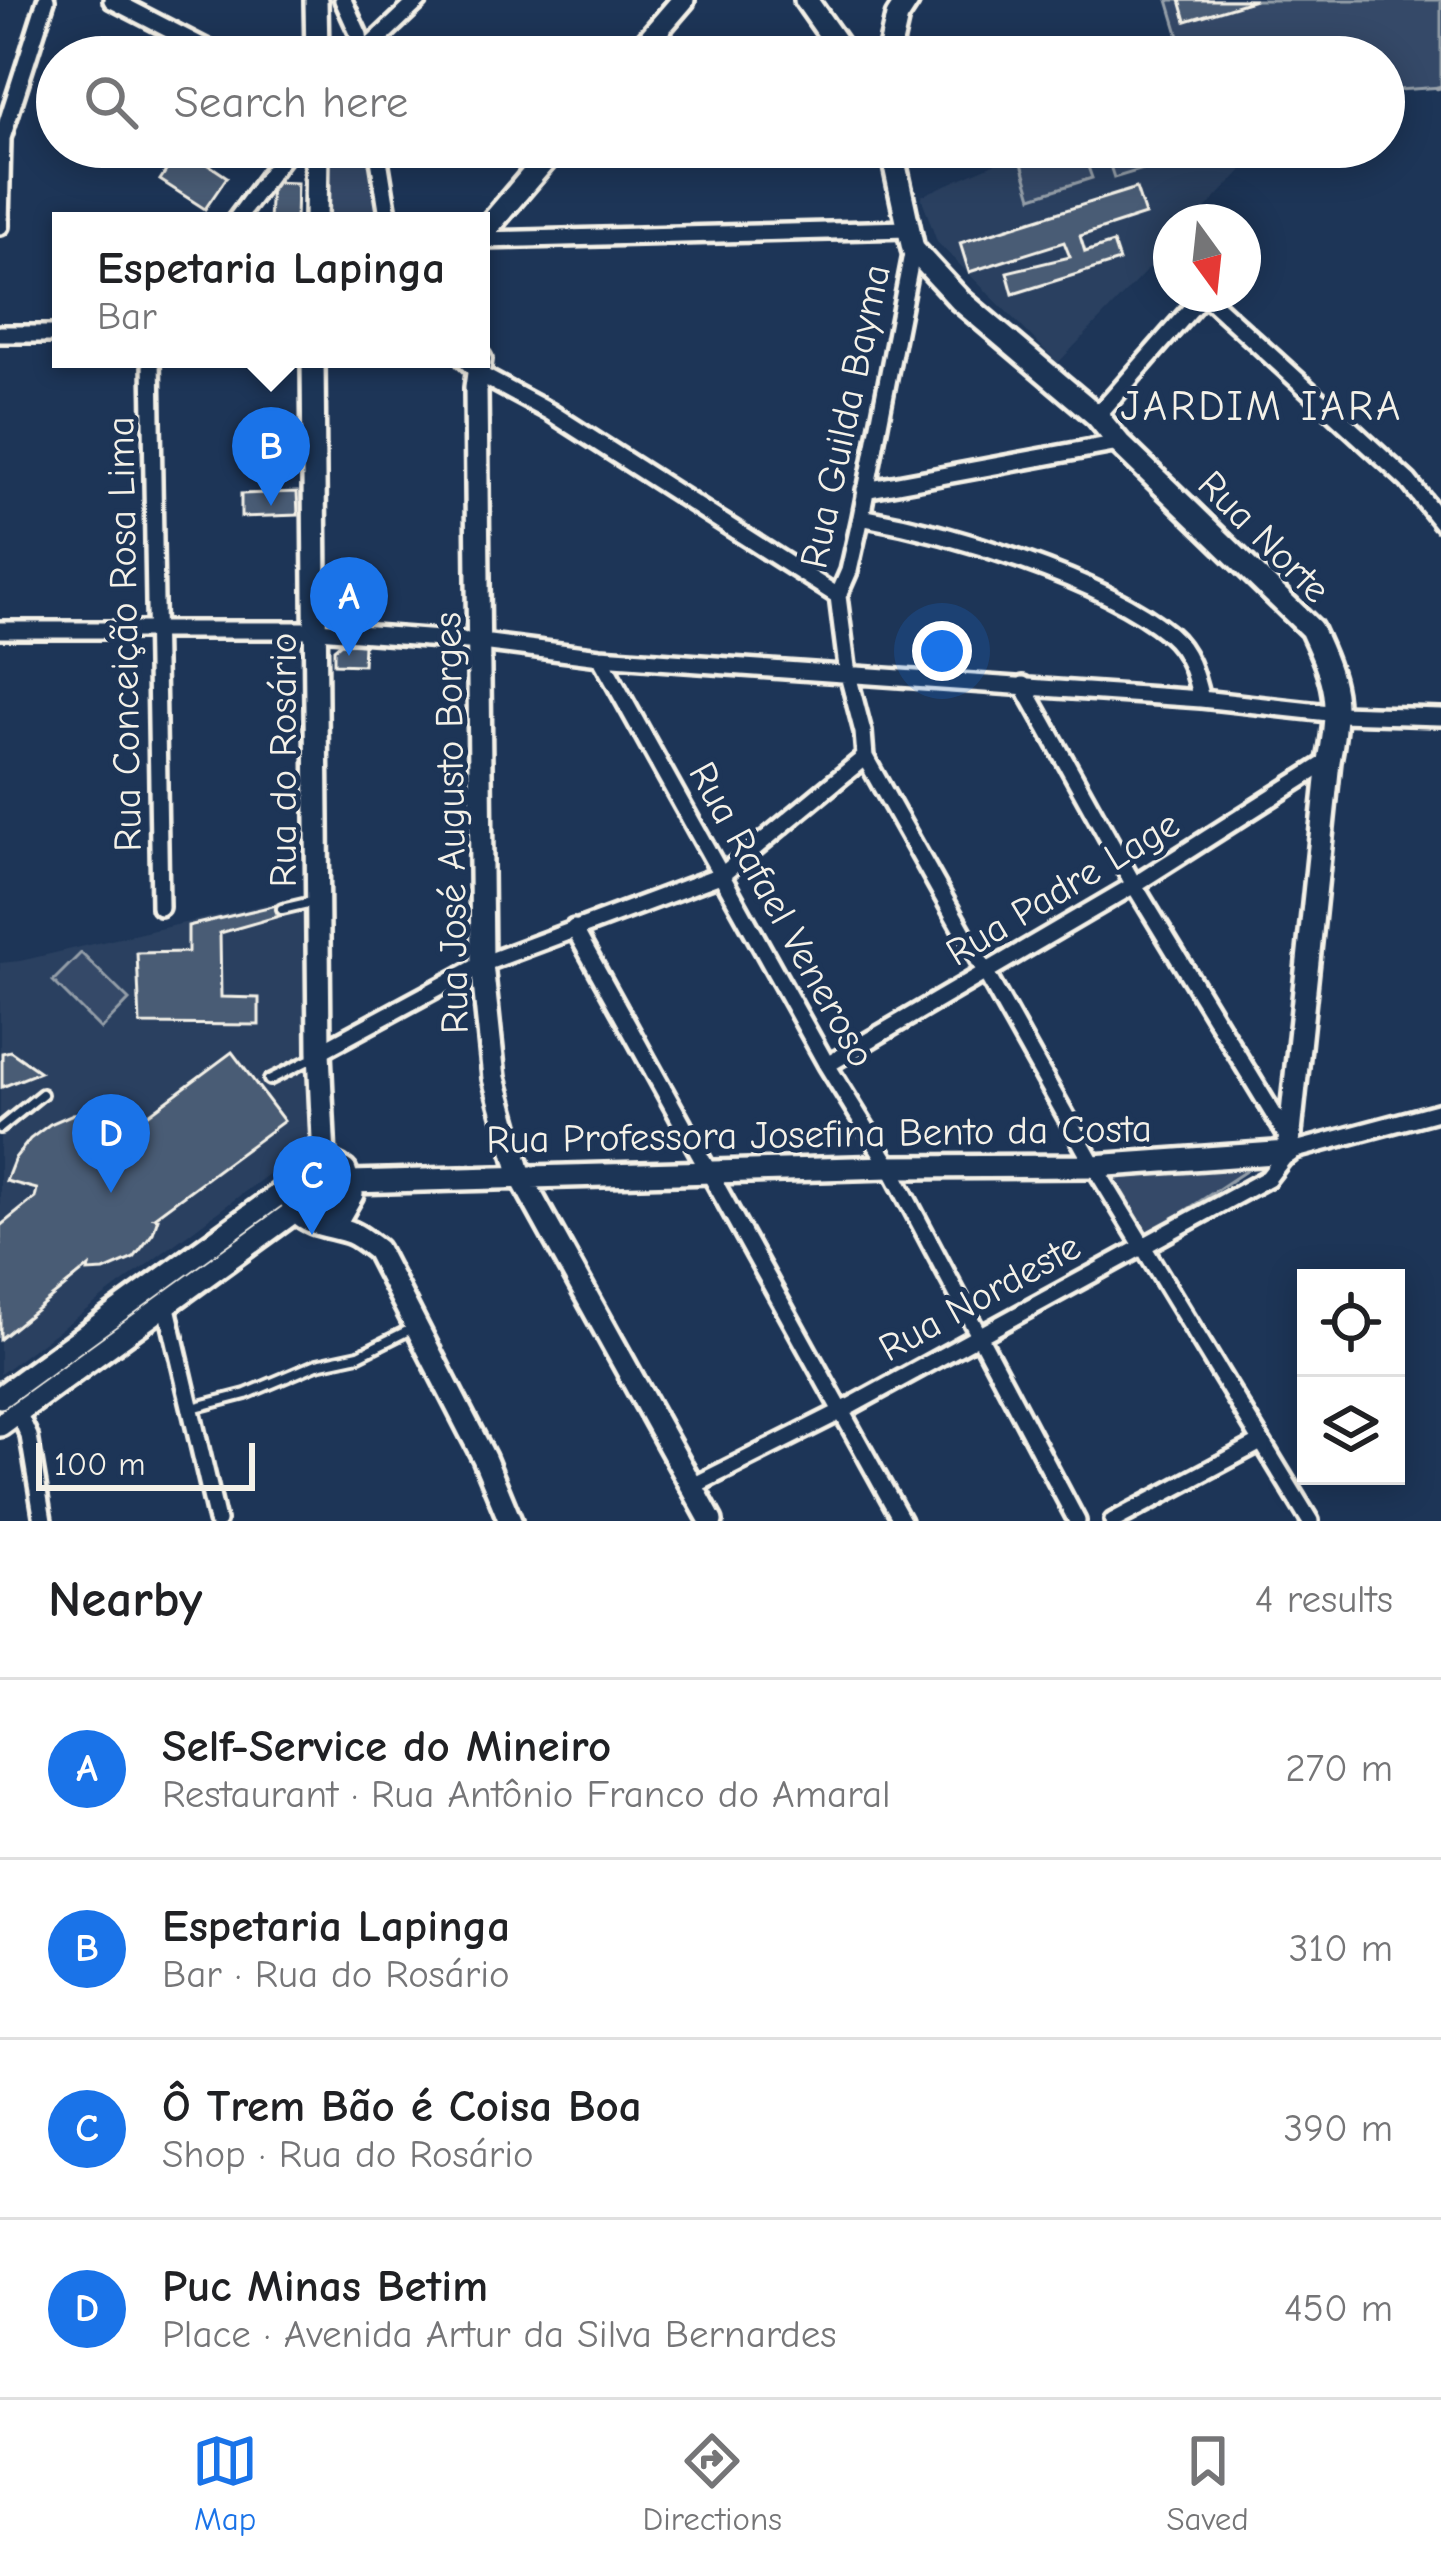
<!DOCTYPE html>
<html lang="en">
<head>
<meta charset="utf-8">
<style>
  :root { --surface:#fff; --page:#f6f6f6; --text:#202124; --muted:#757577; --line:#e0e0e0; --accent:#1a73e8 }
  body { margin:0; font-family:"Comic Neue",sans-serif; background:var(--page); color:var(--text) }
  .controls { position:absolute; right:36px; bottom:36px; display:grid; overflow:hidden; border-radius:0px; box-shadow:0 6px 30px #0003 }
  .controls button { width:108px; height:108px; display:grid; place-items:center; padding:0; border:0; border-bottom:3px solid var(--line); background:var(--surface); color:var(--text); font:60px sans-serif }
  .compass { position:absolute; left:1153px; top:204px; width:108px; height:108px; border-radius:50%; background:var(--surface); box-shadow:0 6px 30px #0003; rotate:165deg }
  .scale { position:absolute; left:36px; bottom:30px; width:219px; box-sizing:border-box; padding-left:12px; border:6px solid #f4f1e8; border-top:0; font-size:33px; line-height:42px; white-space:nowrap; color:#f4f1e8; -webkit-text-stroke:9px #1d3557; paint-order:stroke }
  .you { position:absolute; left:942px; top:651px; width:42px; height:42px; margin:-30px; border:9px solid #fff; border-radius:50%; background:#1a73e8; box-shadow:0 0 0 18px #1a73e833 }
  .badge { display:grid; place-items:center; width:78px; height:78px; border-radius:50%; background:var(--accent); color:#fff; font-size:39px; font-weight:700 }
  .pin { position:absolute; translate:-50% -99px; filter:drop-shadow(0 3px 6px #0008) }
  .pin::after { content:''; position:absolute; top:63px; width:42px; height:36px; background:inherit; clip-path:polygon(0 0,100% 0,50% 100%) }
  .popup { position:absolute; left:52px; top:212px; width:438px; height:156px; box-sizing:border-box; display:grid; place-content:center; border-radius:0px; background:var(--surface); filter:drop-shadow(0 3px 9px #0005); font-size:39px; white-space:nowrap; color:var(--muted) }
  .popup b { font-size:45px; color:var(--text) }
  .popup::after { content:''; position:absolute; left:50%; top:100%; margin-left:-24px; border:24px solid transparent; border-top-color:var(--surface) }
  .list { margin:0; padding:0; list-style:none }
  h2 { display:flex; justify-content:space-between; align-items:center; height:156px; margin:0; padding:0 48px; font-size:51px }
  h2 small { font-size:39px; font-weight:400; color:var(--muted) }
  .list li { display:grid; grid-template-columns:78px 1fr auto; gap:36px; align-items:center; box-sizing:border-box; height:180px; padding:0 48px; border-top:3px solid var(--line) }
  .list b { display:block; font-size:45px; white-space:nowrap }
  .list p { margin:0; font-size:39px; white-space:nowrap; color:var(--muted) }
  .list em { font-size:39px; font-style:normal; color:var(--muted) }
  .icon { flex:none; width:66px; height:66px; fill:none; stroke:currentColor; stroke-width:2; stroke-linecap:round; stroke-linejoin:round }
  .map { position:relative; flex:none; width:1441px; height:1521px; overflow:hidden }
  .search { position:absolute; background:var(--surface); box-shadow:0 6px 30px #0003; left:36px; right:36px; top:36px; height:132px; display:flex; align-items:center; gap:30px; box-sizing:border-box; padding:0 42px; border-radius:66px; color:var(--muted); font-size:45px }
  .sheet { height:876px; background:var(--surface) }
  nav { display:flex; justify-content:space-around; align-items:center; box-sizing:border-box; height:168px; border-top:3px solid var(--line); background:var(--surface); font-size:33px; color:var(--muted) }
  nav a { display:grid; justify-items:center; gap:6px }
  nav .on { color:var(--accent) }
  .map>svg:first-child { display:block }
  .built { fill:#2a4060 }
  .green { fill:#354a67; stroke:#949ea8; stroke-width:3 }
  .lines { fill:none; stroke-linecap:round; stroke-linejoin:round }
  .stream { stroke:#9aa2ab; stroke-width:4.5 }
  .building { fill:#485b74; stroke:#f4f1e8; stroke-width:3 }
  .lane-casing { stroke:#f4f1e8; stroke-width:16 }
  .street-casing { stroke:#f4f1e8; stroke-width:24 }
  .secondary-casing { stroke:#f4f1e8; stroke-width:30 }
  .lane { stroke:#1d3557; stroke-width:8 }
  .street { stroke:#1d3557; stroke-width:15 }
  .secondary { stroke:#1d3557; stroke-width:21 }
  .labels { text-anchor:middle; stroke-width:10; stroke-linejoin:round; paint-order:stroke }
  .street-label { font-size:39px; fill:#f4f1e8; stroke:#1d3557 }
  .neighbourhood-label { font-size:42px; letter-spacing:3px; fill:#f4f1e8; stroke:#1d3557 }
</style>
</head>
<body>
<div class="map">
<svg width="1441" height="1521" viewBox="0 0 1441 1521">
  <rect width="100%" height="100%" fill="#1d3557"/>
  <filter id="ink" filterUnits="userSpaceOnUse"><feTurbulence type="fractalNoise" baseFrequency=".00833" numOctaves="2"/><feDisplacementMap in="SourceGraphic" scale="24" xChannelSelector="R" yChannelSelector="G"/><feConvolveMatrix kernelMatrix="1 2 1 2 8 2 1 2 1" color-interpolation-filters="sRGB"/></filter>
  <g filter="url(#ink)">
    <path class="built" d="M 1032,147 L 1235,147 L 1247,165 L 1193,222 L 1171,222 L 1171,245 L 1058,363 L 937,242 L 921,196 Z
      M 314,893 L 310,1131 L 305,1147 L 0,1374 L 0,963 L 20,961 Z"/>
    <path class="green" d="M 1168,0 L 1441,0 L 1441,87 L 1384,91 L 1384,57 L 1185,57 Z
      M 325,147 L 372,147 L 384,221 L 326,221 Z
      M 1057,147 L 1081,147 L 1092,178 L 1032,197 L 1021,160 Z
      M 1104,147 L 1186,147 L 1189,155 L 1114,178 Z
      M 81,953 L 129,1000 L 101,1029 L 53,981 Z
      M 1261,1161 L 1144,1238 L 1106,1172 Z"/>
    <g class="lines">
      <path class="stream" d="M 1437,88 L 1441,87"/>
    </g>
    <path class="building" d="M 1180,0 L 1255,0 L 1186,21 Z
      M 182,147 L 227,177 L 205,209 L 160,180 Z
      M 271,182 L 297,183 L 296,221 L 269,221 Z
      M 1136,188 L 1145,215 L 1080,236 L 1085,252 L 1113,243 L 1119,261 L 1013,294 L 1007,272 L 1070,257 L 1064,242 L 969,272 L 960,243 Z
      M 297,492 L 298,515 L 241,517 L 241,494 Z
      M 341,643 L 364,644 L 363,665 L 334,664 L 334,649 Z
      M 281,904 L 283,915 L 220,933 L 221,997 L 259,998 L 259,1025 L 140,1024 L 137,953 L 188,952 L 188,926 Z
      M 10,1051 L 40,1072 L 2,1087 L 2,1053 Z
      M 232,1052 L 284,1121 L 154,1217 L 158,1218 L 153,1233 L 134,1258 L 104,1271 L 88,1272 L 89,1267 L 0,1339 L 0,1226 L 35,1198 L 37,1189 L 6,1181 L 15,1158 L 30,1139 L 50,1124 L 73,1114 L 97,1112 L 95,1144 L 106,1146 Z"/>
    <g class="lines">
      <g class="lane-casing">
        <path id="lane" d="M 282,909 L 316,901
          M 269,1080 L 313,1058
          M 0,1128 L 42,1094
          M 192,1408 L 246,1394 L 317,1364 L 359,1355 L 413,1328"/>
      </g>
      <g class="street-casing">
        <path id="street" d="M 112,0 L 223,57
          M 343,0 L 359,35 L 362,57
          M 362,54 L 419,0
          M 377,147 L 389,221
          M 235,221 L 290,147
          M 0,226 L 2,138 L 46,0
          M 481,240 L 909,229
          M 1203,294 L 1408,481 L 1441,522
          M 0,334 L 61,334
          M 151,359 L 160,907
          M 1097,416 L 1203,295
          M 865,490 L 1119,443
          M 861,517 C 949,533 1100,577 1169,634 C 1189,651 1195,674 1201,699
          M 838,596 L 849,571 L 861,517 L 913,249
          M 0,630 L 317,630 L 481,642 L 600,657 L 1201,699 L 1338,714 L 1441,717
          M 600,657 L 827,1065 L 890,1167 L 1077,1521
          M 1023,685 L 1134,885 L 1288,1138
          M 865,757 L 1094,1166 L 1310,1521
          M 574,928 L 902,1521
          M 319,1052 L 482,964 L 723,874 L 865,757 L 863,732 L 848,675 L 838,596 L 550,412 L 481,375 L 464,359
          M 827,1065 L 1134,885 L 1329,761
          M 166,1303 L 217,1521
          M 18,1412 L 29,1436 L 43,1521
          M 691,1487 L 836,1414 L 1268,1178 L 1288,1152 L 1441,1111
          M 1113,1521 L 1261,1442"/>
      </g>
      <g class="secondary-casing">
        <path id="secondary" d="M 316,0 L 317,57
          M 806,0 L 846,57
          M 634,57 L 683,0
          M 888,57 L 897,17 L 908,0
          M 316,221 L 317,147
          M 481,235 L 556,147
          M 313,359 L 319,1052 L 324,1160
          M 480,359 L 476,388 L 482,964 L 494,1078 L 521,1177 L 711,1521
          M 351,1182 L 890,1167 L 1094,1166 L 1288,1152 L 1329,761 C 1341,702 1336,683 1311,629 L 1119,443 L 1097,416 L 960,300 L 913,249 L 891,147
          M 317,1222 L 340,1215 L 352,1194 L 345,1171 C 312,1144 271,1181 298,1212 C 310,1226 336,1226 352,1233 C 361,1237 369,1244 377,1250 L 484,1458 L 510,1521
          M 0,1397 L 289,1187
          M 0,1425 L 296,1210"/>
      </g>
      <use href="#lane" class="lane"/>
      <use href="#street" class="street"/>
      <use href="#secondary" class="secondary"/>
    </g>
  </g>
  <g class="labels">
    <g class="street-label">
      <text transform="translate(844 416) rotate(-78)" y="14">Rua Guilda Bayma</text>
      <text transform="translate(1265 536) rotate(45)" y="14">Rua Norte</text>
      <text transform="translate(123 634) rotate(-91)" y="14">Rua Conceição Rosa Lima</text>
      <text transform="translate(282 760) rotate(-90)" y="14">Rua do Rosário</text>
      <text transform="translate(450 823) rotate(-91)" y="14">Rua José Augusto Borges</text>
      <text transform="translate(1062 887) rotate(-31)" y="14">Rua Padre Lage</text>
      <text transform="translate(783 914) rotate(61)" y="14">Rua Rafael Veneroso</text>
      <text transform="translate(819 1133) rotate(-1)" y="14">Rua Professora Josefina Bento da Costa</text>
      <text transform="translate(979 1296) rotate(-29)" y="14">Rua Nordeste</text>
    </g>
    <g class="neighbourhood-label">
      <text x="1262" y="420">JARDIM IARA</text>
    </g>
  </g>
</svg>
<div class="controls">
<button><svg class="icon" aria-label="locate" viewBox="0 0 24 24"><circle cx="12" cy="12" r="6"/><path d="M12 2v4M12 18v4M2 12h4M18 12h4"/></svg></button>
<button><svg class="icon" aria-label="layers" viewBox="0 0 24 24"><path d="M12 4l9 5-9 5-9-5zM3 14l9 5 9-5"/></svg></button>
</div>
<svg class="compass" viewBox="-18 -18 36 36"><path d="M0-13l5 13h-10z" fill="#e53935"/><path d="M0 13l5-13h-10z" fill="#757577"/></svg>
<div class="scale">100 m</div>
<div class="you"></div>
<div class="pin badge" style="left:349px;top:656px">A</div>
<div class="pin badge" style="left:271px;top:506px">B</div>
<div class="popup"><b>Espetaria Lapinga</b>Bar</div>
<div class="pin badge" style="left:312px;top:1235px">C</div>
<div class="pin badge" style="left:111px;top:1193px">D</div>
<div class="search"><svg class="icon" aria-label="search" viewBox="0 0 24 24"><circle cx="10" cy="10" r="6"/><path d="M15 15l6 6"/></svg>Search here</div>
</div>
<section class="sheet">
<h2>Nearby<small>4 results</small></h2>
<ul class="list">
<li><span class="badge">A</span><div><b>Self-Service do Mineiro</b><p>Restaurant · Rua Antônio Franco do Amaral</p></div><em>270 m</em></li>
<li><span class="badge">B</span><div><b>Espetaria Lapinga</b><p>Bar · Rua do Rosário</p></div><em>310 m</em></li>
<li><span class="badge">C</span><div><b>Ô Trem Bão é Coisa Boa</b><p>Shop · Rua do Rosário</p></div><em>390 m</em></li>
<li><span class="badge">D</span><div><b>Puc Minas Betim</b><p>Place · Avenida Artur da Silva Bernardes</p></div><em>450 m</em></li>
</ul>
</section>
<nav>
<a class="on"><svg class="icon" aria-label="map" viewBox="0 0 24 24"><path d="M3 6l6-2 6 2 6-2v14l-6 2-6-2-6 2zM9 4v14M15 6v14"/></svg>Map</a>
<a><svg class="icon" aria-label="directions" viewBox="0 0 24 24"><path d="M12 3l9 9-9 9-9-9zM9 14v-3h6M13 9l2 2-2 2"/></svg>Directions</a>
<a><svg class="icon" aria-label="saved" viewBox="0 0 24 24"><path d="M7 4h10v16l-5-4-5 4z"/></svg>Saved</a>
</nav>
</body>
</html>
